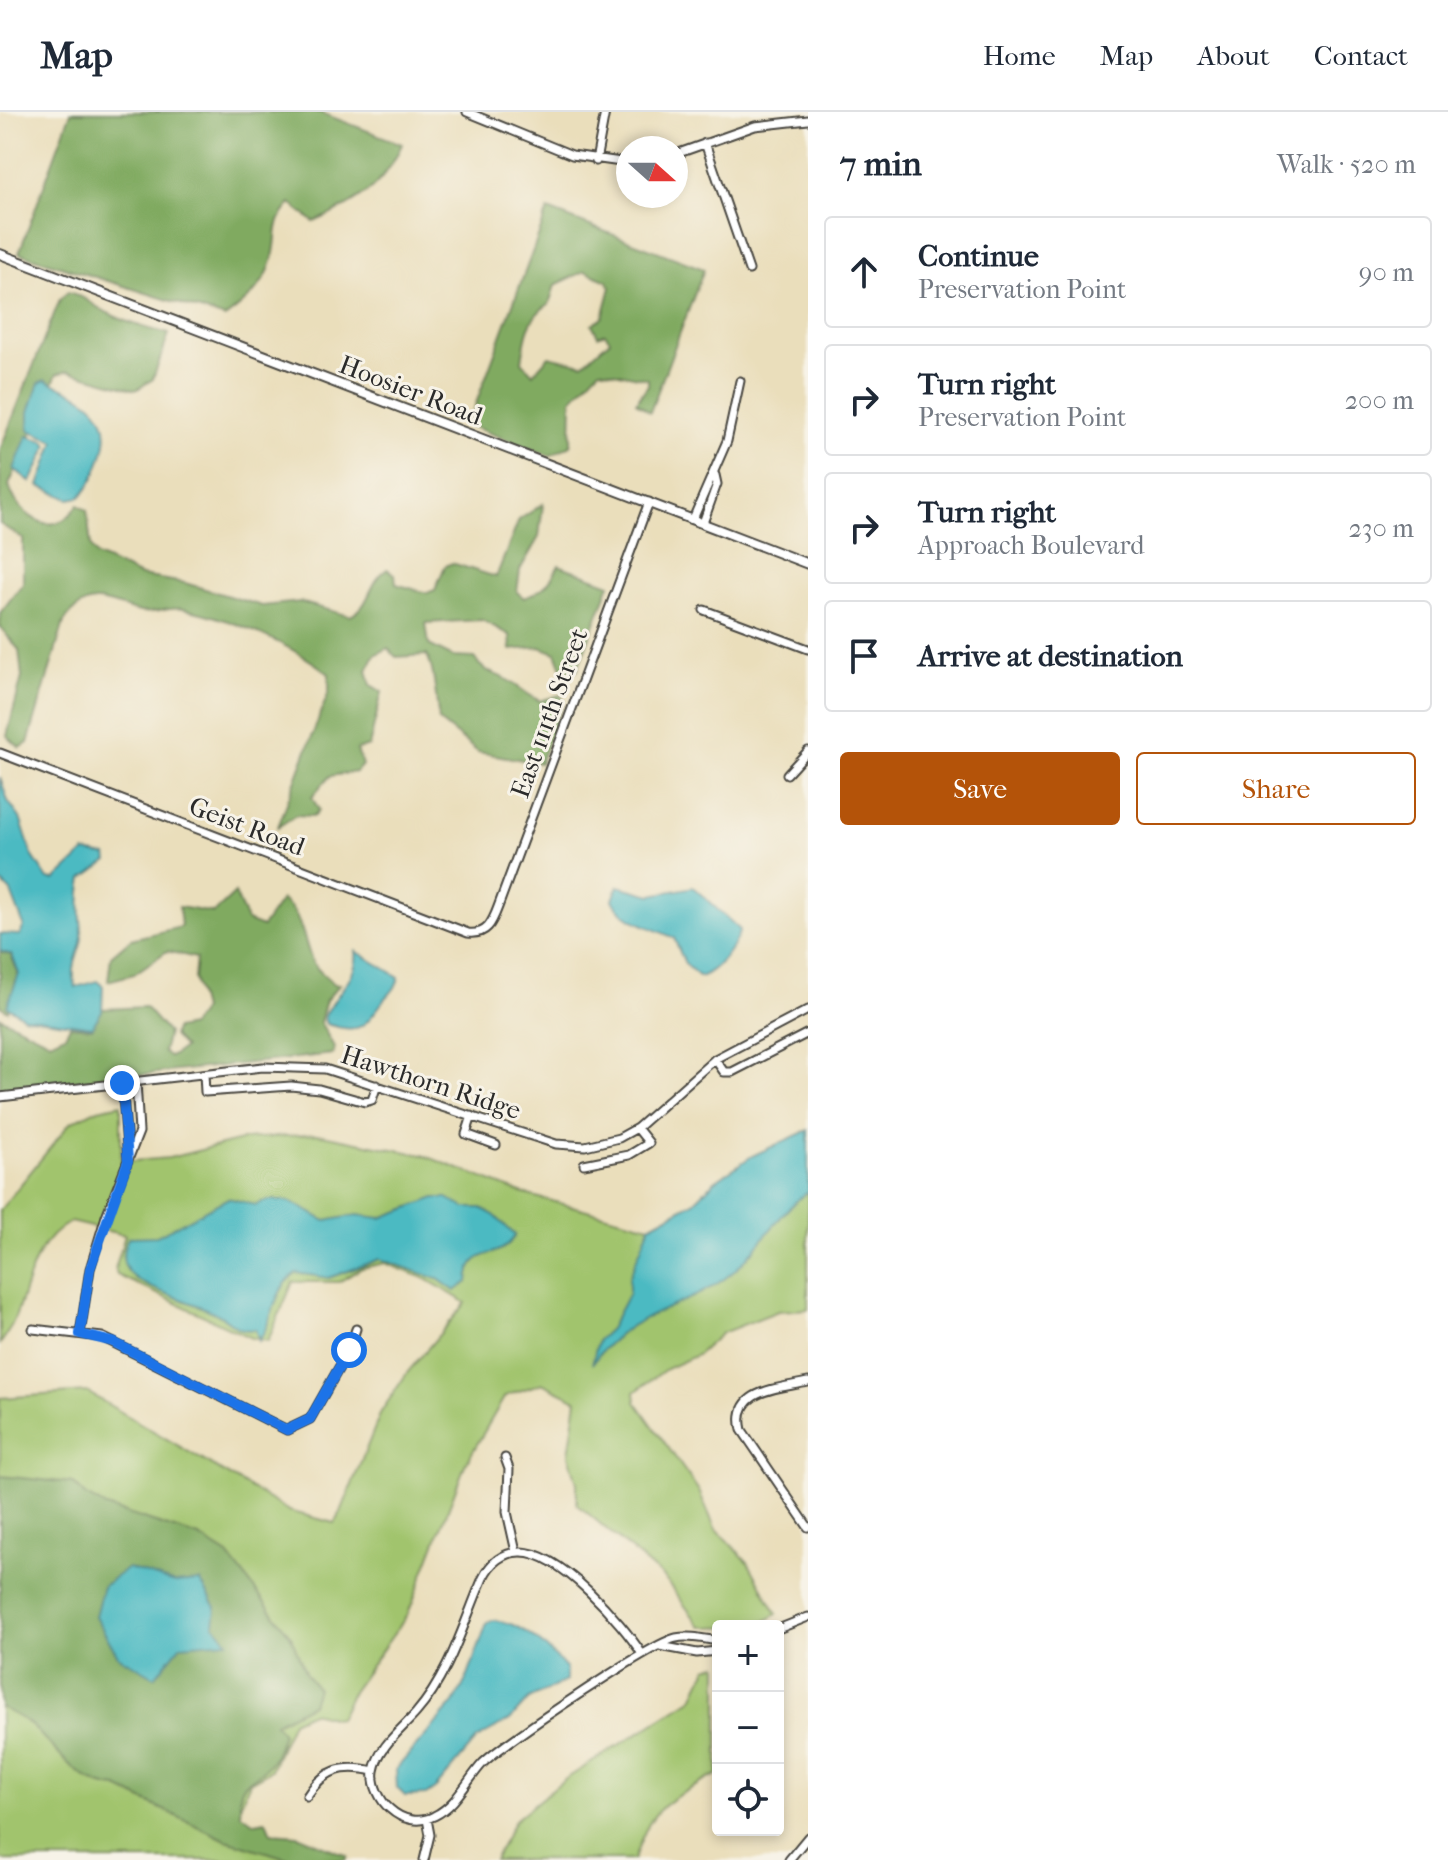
<!DOCTYPE html>
<html lang="en">
<head>
<meta charset="utf-8">
<style>
  :root { --surface:#fff; --page:#f6f6f7; --text:#1f2937; --muted:#747a83; --line:#e0e1e3; --accent:#b45309 }
  body { margin:0; font-family:"IM FELL French Canon",serif; background:var(--page); color:var(--text) }
  .controls { position:absolute; right:24px; bottom:24px; display:grid; overflow:hidden; border-radius:8px; box-shadow:0 4px 12px #0003 }
  .controls button { width:72px; height:72px; display:grid; place-items:center; padding:0; border:0; border-bottom:2px solid var(--line); background:var(--surface); color:var(--text); font:40px sans-serif }
  .compass { position:absolute; left:616px; top:24px; width:72px; height:72px; border-radius:50%; background:var(--surface); box-shadow:0 4px 12px #0003; rotate:111deg }
  .stop { position:absolute; width:24px; height:24px; margin:-18px; border:6px solid #1a73e8; border-radius:50%; background:#fff }
  .stop.end { background:#1a73e8; border-color:#fff; box-shadow:0 2px 8px #0008 }
  .list { margin:0; padding:0; list-style:none }
  h2 { display:flex; justify-content:space-between; align-items:center; height:104px; margin:0; padding:0 32px; font-size:34px }
  h2 small { font-size:26px; font-weight:400; color:var(--muted) }
  .list li { display:grid; grid-template-columns:52px 1fr auto; gap:24px; align-items:center; box-sizing:border-box; height:112px; margin:0 16px 16px; padding:0 16px; border:2px solid var(--line); border-radius:8px }
  .list b { display:block; font-size:30px; white-space:nowrap }
  .list p { margin:0; font-size:26px; white-space:nowrap; color:var(--muted) }
  .list em { font-size:26px; font-style:normal; color:var(--muted) }
  .actions { display:flex; gap:16px; padding:24px 32px }
  .actions a { flex:1; padding:18px 0; border:2px solid var(--accent); border-radius:8px; text-align:center; font-size:28px; color:var(--accent) }
  .actions .main { background:var(--accent); color:#fff }
  .icon { flex:none; width:44px; height:44px; fill:none; stroke:currentColor; stroke-width:2; stroke-linecap:round; stroke-linejoin:round }
  .map { position:relative; flex:none; width:808px; height:1748px; overflow:hidden }
  header { display:flex; align-items:center; gap:48px; box-sizing:border-box; height:112px; padding:0 40px; background:var(--surface); border-bottom:2px solid var(--line) }
  header strong { font-size:38px }
  nav { display:flex; gap:44px; margin-inline-start:auto; font-size:28px }
  main { display:flex }
  aside { flex:1; background:var(--surface) }
  .map>svg:first-child { display:block }
  .green { fill:#a1c46d; stroke:#66784c; stroke-width:2 }
  .forest { fill:#80aa60; stroke:#566a46; stroke-width:2; fill-rule:evenodd }
  .water { fill:#4bbac2; stroke:#3b7276; stroke-width:2 }
  .lines { fill:none; stroke-linecap:round; stroke-linejoin:round }
  .minor-casing { stroke:#484641; stroke-width:11 }
  .tertiary-casing { stroke:#484641; stroke-width:12 }
  .minor { stroke:#fff; stroke-width:7 }
  .tertiary { stroke:#fff; stroke-width:8 }
  .route { stroke:#1a73e8; stroke-width:10 }
  .labels { text-anchor:middle; stroke-width:6; stroke-linejoin:round; paint-order:stroke }
  .street-label { font-size:26px; fill:#2b2b2b; stroke:#f7f3e8 }
</style>
</head>
<body>
<header>
<strong>Map</strong>
<nav><a>Home</a><a>Map</a><a>About</a><a>Contact</a></nav>
</header>
<main>
<div class="map">
<svg width="808" height="1748" viewBox="0 0 808 1748">
  <rect width="100%" height="100%" fill="#f7f3e8"/>
  <filter id="ink" filterUnits="userSpaceOnUse"><feTurbulence type="fractalNoise" baseFrequency=".0125" numOctaves="2"/><feDisplacementMap in="SourceGraphic" scale="16" xChannelSelector="R" yChannelSelector="G"/><feConvolveMatrix kernelMatrix="1 2 1 2 8 2 1 2 1" color-interpolation-filters="sRGB"/></filter>
  <filter id="wash" filterUnits="userSpaceOnUse"><feTurbulence type="fractalNoise" baseFrequency=".006" numOctaves="4" result="noise"/><feDisplacementMap in="SourceGraphic" scale="32" xChannelSelector="R" yChannelSelector="G"/><feGaussianBlur stdDeviation="1.8" result="paint"/><feColorMatrix in="noise" values="0 0 0 0 0 0 0 0 0 0 0 0 0 0 0 0 0 1.4 0 .05"/><feComposite in="paint" operator="in"/></filter>
  <g filter="url(#wash)">
    <rect width="100%" height="100%" fill="#eadebb"/>
    <path class="green" d="M 121,992 L 121,1050 L 169,1046 L 245,1027 L 317,1022 L 423,1043 L 524,1082 L 650,1114 L 694,1090 L 715,1069 L 752,1044 L 808,1018 L 808,1197 L 778,1199 L 722,1221 L 697,1243 L 666,1257 L 635,1280 L 636,1290 L 699,1379 L 715,1416 L 748,1450 L 777,1502 L 757,1514 L 701,1515 L 664,1466 L 577,1392 L 577,1371 L 569,1342 L 577,1288 L 542,1271 L 505,1284 L 465,1353 L 408,1502 L 352,1580 L 339,1607 L 311,1600 L 292,1609 L 271,1658 L 250,1670 L 233,1710 L 322,1748 L 0,1748 L 0,1286 L 87,1280 L 289,1399 L 334,1411 L 341,1400 L 381,1300 L 407,1261 L 466,1191 L 426,1167 L 385,1151 L 362,1156 L 339,1170 L 293,1170 L 268,1229 L 251,1226 L 117,1163 L 115,1157 L 125,1123 L 70,1110 C 21,1138 31,1192 0,1232 L 0,1098 L 70,1011 L 98,997 Z
      M 718,1552 L 718,1662 C 669,1689 651,1691 634,1748 L 494,1748 L 515,1708 L 561,1670 L 693,1586 L 707,1556 Z"/>
    <path class="forest" d="M 71,0 L 319,0 L 402,32 C 383,76 356,92 314,110 L 291,92 C 270,114 280,123 272,149 C 265,174 245,191 225,206 L 19,141 Z
      M 548,98 L 704,157 L 650,300 L 636,290 L 648,273 L 648,267 L 600,257 L 572,287 L 571,333 L 550,344 L 468,313 ZM 585,159 L 607,169 L 611,175 L 603,205 L 592,212 L 598,224 L 605,221 L 610,228 L 583,252 L 549,244 L 533,262 L 522,250 C 525,227 527,205 549,192 L 555,173 Z
      M 68,180 C 84,183 93,194 108,201 C 127,211 148,217 169,222 L 153,267 L 136,278 L 68,259 L 57,262 L 9,373 C 14,395 41,422 65,407 C 70,404 75,397 78,393 L 87,398 L 91,435 L 97,444 L 141,464 L 185,471 L 262,494 L 300,490 L 350,504 C 371,495 368,470 387,457 L 395,462 L 396,472 L 427,481 L 435,478 L 445,454 L 452,451 L 496,465 L 519,408 L 543,392 L 539,425 L 520,458 L 517,480 L 524,486 C 543,479 550,471 559,453 L 610,472 L 577,558 L 563,559 L 556,541 L 540,535 L 511,538 L 510,523 L 482,508 L 426,511 L 429,533 L 453,545 L 474,546 C 484,560 491,560 506,567 C 518,574 527,583 540,589 L 560,583 L 564,588 L 540,651 L 478,640 L 439,609 C 436,590 435,559 427,543 L 396,545 L 388,536 L 375,543 L 367,558 L 371,573 L 382,580 L 369,634 L 357,638 L 362,653 L 356,660 L 330,664 L 312,685 L 319,698 L 314,704 L 296,703 L 278,715 L 329,579 L 329,562 C 293,533 228,505 183,497 C 169,494 155,503 140,500 C 107,493 89,475 64,510 L 28,631 L 20,636 L 7,624 L 22,565 L 19,538 L 0,515 L 0,501 L 23,471 L 23,427 L 0,412 L 0,338 L 60,187 Z
      M 235,781 L 247,809 L 262,815 L 281,788 C 301,798 304,830 312,849 C 316,858 327,865 334,872 L 340,872 L 326,888 L 320,910 L 334,935 L 333,942 L 0,978 L 0,905 L 50,930 L 65,923 L 70,914 L 92,916 L 102,897 L 145,895 L 168,921 L 163,940 L 170,945 L 184,936 L 173,924 L 175,917 L 191,914 L 202,898 L 194,867 L 196,846 L 167,839 L 134,862 L 108,869 L 111,844 L 131,827 L 181,815 L 179,795 L 214,801 Z
      M 0,840 L 11,843 L 18,861 L 8,899 L 0,894 Z
      M 0,1364 L 73,1371 L 85,1383 L 106,1395 L 199,1425 L 228,1443 L 291,1524 L 306,1562 L 317,1576 L 312,1592 L 275,1611 L 283,1621 C 280,1630 277,1643 270,1651 C 252,1674 235,1663 241,1702 L 255,1711 L 266,1709 L 271,1721 L 298,1723 L 348,1744 L 346,1748 L 293,1748 L 226,1728 L 118,1676 C 82,1675 57,1639 33,1615 C 24,1606 10,1601 0,1595 Z"/>
    <path class="water" d="M 45,268 C 84,285 119,297 101,347 C 96,362 91,374 80,385 L 69,387 L 39,374 L 55,329 L 29,318 L 29,300 L 39,271 Z
      M 27,324 L 45,329 L 48,334 L 31,370 L 14,357 Z
      M 0,665 L 8,689 L 20,706 L 32,743 L 48,767 L 55,768 L 85,740 L 107,744 L 108,749 L 83,767 C 79,785 80,801 82,819 C 84,839 68,850 76,875 L 98,869 L 103,874 L 102,899 L 92,915 L 24,905 L 7,894 L 19,862 L 12,843 L 0,839 L 0,822 L 20,823 L 24,814 L 11,780 L 0,769 Z
      M 618,774 L 652,783 L 693,775 L 740,818 C 734,836 717,859 700,865 L 685,852 L 674,826 C 653,815 625,811 613,788 Z
      M 356,839 L 399,865 C 396,879 388,882 381,892 C 362,918 359,921 326,912 L 324,906 C 333,884 360,864 356,839 Z
      M 808,1018 L 808,1080 C 777,1101 762,1135 733,1160 C 686,1200 629,1196 592,1252 L 598,1228 L 610,1217 L 629,1181 L 629,1166 L 650,1114 L 694,1090 L 715,1069 L 752,1044 Z
      M 228,1086 L 256,1093 C 283,1078 303,1098 326,1109 L 357,1103 L 381,1106 L 435,1086 L 447,1086 L 465,1096 L 481,1096 L 494,1103 L 515,1123 C 500,1152 470,1131 468,1170 L 455,1179 L 438,1167 L 380,1147 L 329,1166 L 296,1161 C 272,1180 275,1205 259,1229 L 255,1217 C 238,1221 231,1209 217,1202 C 196,1190 140,1177 128,1159 C 121,1149 122,1135 129,1125 L 157,1124 Z
      M 128,1456 L 175,1471 L 200,1469 L 216,1495 L 214,1513 L 228,1529 L 181,1533 L 155,1565 L 118,1544 L 95,1504 L 103,1474 Z
      M 493,1508 C 523,1510 547,1536 566,1556 L 566,1569 L 529,1587 L 510,1608 L 477,1627 L 436,1676 L 426,1683 L 405,1684 L 397,1676 L 396,1657 L 454,1591 L 468,1564 L 487,1511 Z"/>
  </g>
  <g filter="url(#ink)">
    <g class="lines">
      <g class="minor-casing">
        <path id="minor" d="M 467,0 L 572,43 L 628,51
          M 705,31 L 749,158
          M 676,42 L 755,14 L 808,8
          M 596,49 L 605,0
          M 693,407 L 727,329 L 740,269
          M 703,411 L 717,372 L 715,363
          M 704,498 L 808,537
          M 0,641 L 468,821 C 487,823 492,811 498,795 L 649,390
          M 787,662 L 808,639
          M 715,947 L 724,960 L 732,960 L 808,921
          M 204,962 L 205,980 L 291,974 L 319,977 L 365,990 L 372,988 L 377,973
          M 122,971 L 128,1047
          M 0,985 L 263,955 L 325,957 L 556,1032 L 585,1034 L 619,1026 L 637,1016 L 715,947 L 808,898
          M 472,1004 L 466,1022 L 496,1033
          M 584,1052 L 629,1043 L 649,1031 L 637,1016
          M 33,1217 L 102,1225 L 287,1318 L 310,1307 L 349,1238 L 356,1217
          M 80,1222 L 90,1157 L 106,1104 L 139,1020 L 136,969
          M 808,1270 C 778,1277 732,1277 742,1318 L 808,1415
          M 505,1346 L 509,1357 L 507,1400 L 516,1440
          M 778,1517 L 808,1505
          M 660,1534 L 697,1541 L 718,1539
          M 642,1542 C 622,1511 560,1439 520,1440 C 503,1440 490,1451 483,1466 C 463,1512 450,1562 416,1601 C 401,1618 378,1635 374,1659 C 372,1672 380,1689 390,1697 C 402,1708 419,1712 434,1704 C 457,1693 467,1668 483,1651 C 503,1631 652,1531 676,1526 C 689,1523 705,1527 718,1529
          M 307,1684 C 324,1657 343,1652 374,1659
          M 424,1748 L 430,1723 L 427,1707
          M 789,1748 L 808,1725"/>
      </g>
      <g class="tertiary-casing">
        <path id="tertiary" d="M 0,142 L 808,452"/>
      </g>
      <use href="#minor" class="minor"/>
      <use href="#tertiary" class="tertiary"/>
    </g>
  </g>
  <g class="lines" filter="url(#ink)">
    <path class="route" d="M 122,971 L 128,1049 L 90,1157 L 80,1222 L 113,1230 L 287,1318 L 310,1307 L 349,1238"/>
  </g>
  <g class="labels">
    <g class="street-label">
      <text transform="translate(411 278) rotate(21)" y="9">Hoosier Road</text>
      <text transform="translate(549 601) rotate(-70)" y="9">East 111th Street</text>
      <text transform="translate(247 714) rotate(21)" y="9">Geist Road</text>
      <text transform="translate(431 970) rotate(18)" y="9">Hawthorn Ridge</text>
    </g>
  </g>
</svg>
<div class="controls">
<button>+</button>
<button>−</button>
<button><svg class="icon" aria-label="locate" viewBox="0 0 24 24"><circle cx="12" cy="12" r="6"/><path d="M12 2v4M12 18v4M2 12h4M18 12h4"/></svg></button>
</div>
<svg class="compass" viewBox="-18 -18 36 36"><path d="M0-13l5 13h-10z" fill="#e53935"/><path d="M0 13l5-13h-10z" fill="#747a83"/></svg>
<div class="stop" style="left:349px;top:1238px"></div>
<div class="stop end" style="left:122px;top:971px"></div>
</div>
<aside>
<h2>7 min<small>Walk · 520 m</small></h2>
<ul class="list">
<li><svg class="icon" aria-label="ahead" viewBox="0 0 24 24"><path d="M12 20V5M6 11l6-6 6 6"/></svg><div><b>Continue</b><p>Preservation Point</p></div><em>90 m</em></li>
<li><svg class="icon" aria-label="right" viewBox="0 0 24 24"><path d="M7 20v-9h11M14 6l5 5-5 5"/></svg><div><b>Turn right</b><p>Preservation Point</p></div><em>200 m</em></li>
<li><svg class="icon" aria-label="right" viewBox="0 0 24 24"><path d="M7 20v-9h11M14 6l5 5-5 5"/></svg><div><b>Turn right</b><p>Approach Boulevard</p></div><em>230 m</em></li>
<li><svg class="icon" aria-label="arrive" viewBox="0 0 24 24"><path d="M6 21V4h12l-3 4 3 4H6"/></svg><div><b>Arrive at destination</b></div></li>
</ul>
<div class="actions"><a class="main">Save</a><a>Share</a></div>
</aside>
</main>
</body>
</html>
